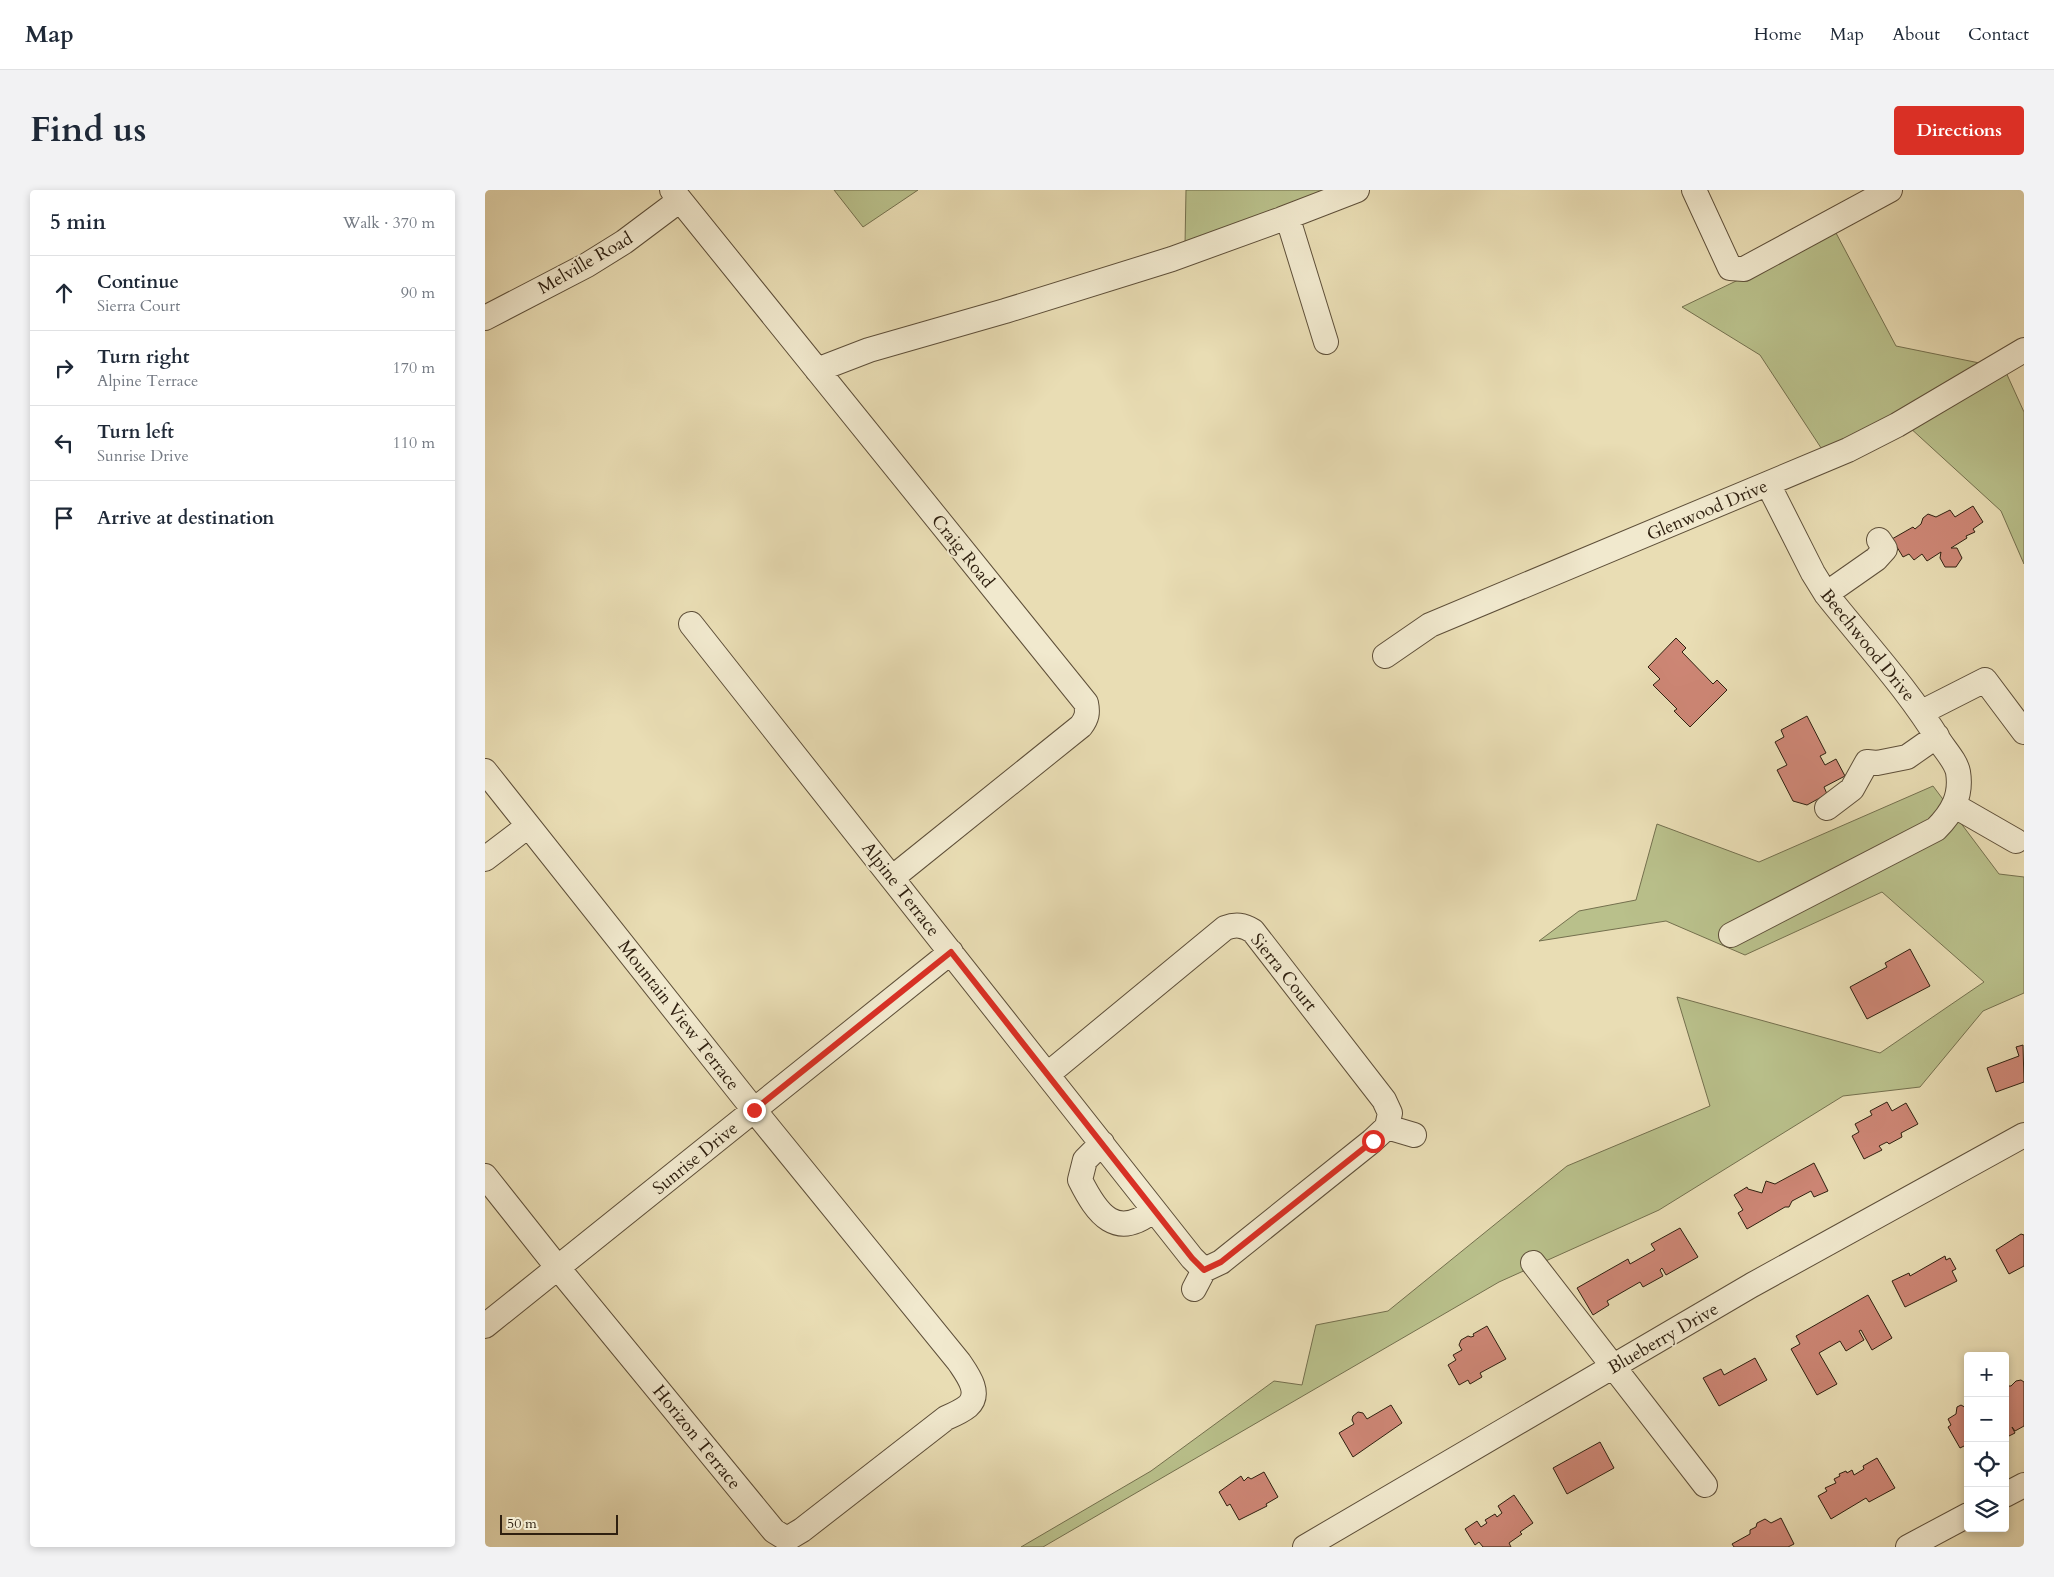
<!DOCTYPE html>
<html lang="en">
<head>
<meta charset="utf-8">
<style>
  :root { --surface:#fff; --page:#f2f2f3; --text:#1f2937; --muted:#747a83; --line:#e0e1e3; --accent:#d93025 }
  body { margin:0; font-family:Cardo,serif; background:var(--page); color:var(--text) }
  .controls { position:absolute; right:15px; bottom:15px; display:grid; overflow:hidden; border-radius:5px; box-shadow:0 2px 8px #0003 }
  .controls button { width:45px; height:45px; display:grid; place-items:center; padding:0; border:0; border-bottom:1px solid var(--line); background:var(--surface); color:var(--text); font:25px sans-serif }
  .scale { position:absolute; left:15px; bottom:12px; width:118px; box-sizing:border-box; padding-left:5px; border:2px solid #2f2010; border-top:0; font-size:14px; line-height:18px; white-space:nowrap; color:#2f2010; -webkit-text-stroke:4px #f1e9ce; paint-order:stroke }
  .stop { position:absolute; width:15px; height:15px; margin:-11px; border:4px solid #d93025; border-radius:50%; background:#fff }
  .stop.end { background:#d93025; border-color:#fff; box-shadow:0 1px 5px #0008 }
  .list { margin:0; padding:0; list-style:none }
  h2 { display:flex; justify-content:space-between; align-items:center; height:65px; margin:0; padding:0 20px; font-size:21px }
  h2 small { font-size:16px; font-weight:400; color:var(--muted) }
  .list li { display:grid; grid-template-columns:32px 1fr auto; gap:15px; align-items:center; box-sizing:border-box; height:75px; padding:0 20px; border-top:1px solid var(--line) }
  .list b { display:block; font-size:19px; white-space:nowrap }
  .list p { margin:0; font-size:16px; white-space:nowrap; color:var(--muted) }
  .list em { font-size:16px; font-style:normal; color:var(--muted) }
  .icon { flex:none; width:28px; height:28px; fill:none; stroke:currentColor; stroke-width:2; stroke-linecap:round; stroke-linejoin:round }
  .map { position:relative; flex:none; width:1539px; height:1357px; overflow:hidden; border-radius:5px }
  header { display:flex; align-items:center; gap:30px; box-sizing:border-box; height:70px; padding:0 25px; background:var(--surface); border-bottom:1px solid var(--line) }
  header strong { font-size:24px }
  nav { display:flex; gap:28px; margin-inline-start:auto; font-size:18px }
  .intro { display:flex; align-items:center; justify-content:space-between; box-sizing:border-box; height:120px; padding:0 30px }
  h1 { margin:0; font-size:35px }
  .button { padding:12px 22px; border-radius:5px; background:var(--accent); color:#fff; font-size:18px; font-weight:700 }
  main { display:flex; gap:30px; padding:0 30px }
  aside { flex:1; background:var(--surface); border-radius:5px; box-shadow:0 2px 8px #0003 }
  .map>svg:first-child { display:block }
  .green { fill:#b9c08b; stroke:#74704e }
  .building { fill:#cd8675; stroke:#2f2010 }
  .lines { fill:none; stroke-linecap:round; stroke-linejoin:round }
  .minor-casing { stroke:#5e4f39; stroke-width:26 }
  .minor { stroke:#f1e9ce; stroke-width:24 }
  .route { stroke:#d93025; stroke-width:6 }
  .labels { text-anchor:middle; stroke-width:4; stroke-linejoin:round; paint-order:stroke }
  .street-label { font-size:18px; fill:#2f2010; stroke:#f1e9ce }
</style>
</head>
<body>
<header>
<strong>Map</strong>
<nav><a>Home</a><a>Map</a><a>About</a><a>Contact</a></nav>
</header>
<div class="intro"><h1>Find us</h1><a class="button">Directions</a></div>
<main>
<aside>
<h2>5 min<small>Walk · 370 m</small></h2>
<ul class="list">
<li><svg class="icon" aria-label="ahead" viewBox="0 0 24 24"><path d="M12 20V5M6 11l6-6 6 6"/></svg><div><b>Continue</b><p>Sierra Court</p></div><em>90 m</em></li>
<li><svg class="icon" aria-label="right" viewBox="0 0 24 24"><path d="M7 20v-9h11M14 6l5 5-5 5"/></svg><div><b>Turn right</b><p>Alpine Terrace</p></div><em>170 m</em></li>
<li><svg class="icon" aria-label="left" viewBox="0 0 24 24"><path d="M17 20v-9H6M10 6l-5 5 5 5"/></svg><div><b>Turn left</b><p>Sunrise Drive</p></div><em>110 m</em></li>
<li><svg class="icon" aria-label="arrive" viewBox="0 0 24 24"><path d="M6 21V4h12l-3 4 3 4H6"/></svg><div><b>Arrive at destination</b></div></li>
</ul>
</aside>
<div class="map">
<svg width="1539" height="1357" viewBox="0 0 1539 1357">
  <rect width="100%" height="100%" fill="#e9ddb4"/>
  <filter id="stains"><feTurbulence type="fractalNoise" baseFrequency=".004" numOctaves="4"/><feColorMatrix values="0 0 0 0 .2 0 0 0 0 .09 0 0 0 0 .02 0 0 0 .5 -.17"/></filter>
  <radialGradient id="worn" r=".72"><stop offset=".6" stop-color="#630" stop-opacity="0"/><stop offset="1" stop-color="#630" stop-opacity=".3"/></radialGradient>
  <path class="green" d="M 349,0 L 433,0 L 378,37 Z
    M 701,0 L 870,0 L 818,8 L 700,55 Z
    M 1351,43 L 1411,156 L 1519,178 L 1539,222 L 1539,374 L 1516,321 L 1423,236 L 1344,270 L 1275,165 L 1197,117 Z
    M 1448,596 L 1514,684 L 1539,687 L 1539,803 L 1498,821 L 1435,897 L 1358,906 L 1174,1020 L 1014,1092 L 558,1357 L 536,1357 L 666,1281 L 789,1191 L 817,1195 L 831,1135 L 903,1121 L 1082,976 L 1225,916 L 1192,807 L 1395,863 L 1499,792 L 1397,702 L 1260,765 L 1181,731 L 1054,751 L 1094,721 L 1151,710 L 1172,634 L 1274,672 Z"/>
  <path class="building" d="M 1488,316 L 1498,332 L 1488,339 L 1490,342 L 1481,346 L 1482,348 L 1466,358 L 1472,358 L 1477,368 L 1471,377 L 1460,377 L 1455,368 L 1456,362 L 1442,371 L 1437,364 L 1429,370 L 1424,364 L 1418,367 L 1407,349 L 1428,337 L 1430,339 L 1436,334 L 1438,328 L 1443,324 L 1451,327 L 1465,320 L 1470,327 Z
    M 1191,448 L 1201,458 L 1197,462 L 1228,494 L 1232,490 L 1242,500 L 1205,537 L 1189,521 L 1192,519 L 1168,495 L 1175,489 L 1163,477 Z
    M 1322,526 L 1341,563 L 1335,566 L 1340,575 L 1351,569 L 1360,586 L 1339,597 L 1342,604 L 1322,615 L 1308,611 L 1292,580 L 1302,575 L 1290,552 L 1299,547 L 1296,540 Z
    M 1425,759 L 1445,796 L 1382,829 L 1365,797 L 1402,777 L 1400,773 Z
    M 1538,855 L 1539,892 L 1511,902 L 1502,878 L 1534,866 L 1531,857 Z
    M 1402,912 L 1407,921 L 1421,913 L 1433,934 L 1416,943 L 1417,947 L 1404,954 L 1402,952 L 1394,956 L 1397,960 L 1379,969 L 1367,946 L 1374,942 L 1370,934 L 1387,925 L 1385,921 Z
    M 1329,973 L 1343,1001 L 1329,1007 L 1326,1001 L 1307,1011 L 1304,1017 L 1300,1017 L 1262,1039 L 1253,1023 L 1258,1020 L 1249,1005 L 1262,997 L 1263,999 L 1277,1003 L 1281,991 L 1290,994 Z
    M 1195,1038 L 1213,1067 L 1181,1085 L 1177,1078 L 1175,1080 L 1178,1086 L 1158,1097 L 1155,1092 L 1122,1111 L 1124,1115 L 1108,1125 L 1092,1098 L 1143,1069 L 1145,1074 L 1170,1060 L 1166,1054 Z
    M 1536,1044 L 1539,1045 L 1539,1076 L 1524,1084 L 1511,1060 Z
    M 1460,1066 L 1461,1070 L 1465,1068 L 1471,1079 L 1467,1081 L 1472,1091 L 1420,1117 L 1407,1091 L 1424,1083 L 1425,1086 Z
    M 1383,1105 L 1407,1148 L 1387,1160 L 1376,1140 L 1374,1141 L 1379,1150 L 1361,1161 L 1355,1151 L 1334,1163 L 1352,1194 L 1332,1205 L 1306,1159 L 1315,1154 L 1311,1146 Z
    M 1002,1136 L 1021,1169 L 995,1183 L 997,1187 L 985,1194 L 983,1190 L 974,1195 L 963,1175 L 971,1170 L 968,1165 L 977,1160 L 974,1155 L 976,1150 L 983,1146 L 986,1147 L 989,1146 L 988,1144 Z
    M 1270,1168 L 1282,1190 L 1234,1216 L 1218,1188 L 1236,1179 L 1239,1185 Z
    M 1536,1190 L 1539,1192 L 1539,1236 L 1530,1241 L 1527,1237 L 1530,1243 L 1520,1248 L 1520,1196 L 1526,1196 L 1531,1191 Z
    M 906,1215 L 917,1233 L 868,1267 L 854,1243 L 869,1234 L 867,1230 L 868,1226 L 873,1222 L 878,1223 L 882,1229 Z
    M 1476,1215 L 1483,1219 L 1483,1254 L 1475,1258 L 1463,1237 L 1466,1235 L 1463,1229 L 1471,1224 L 1472,1217 Z
    M 1115,1252 L 1129,1278 L 1082,1304 L 1068,1278 Z
    M 1392,1268 L 1410,1298 L 1384,1312 L 1381,1308 L 1346,1329 L 1333,1306 L 1342,1301 L 1340,1298 L 1351,1293 L 1349,1289 L 1355,1286 L 1354,1284 L 1361,1281 L 1362,1283 L 1367,1280 L 1369,1285 L 1379,1279 L 1378,1276 Z
    M 779,1282 L 793,1307 L 781,1314 L 782,1316 L 754,1330 L 745,1314 L 742,1316 L 734,1302 L 756,1286 L 759,1291 L 763,1287 L 766,1289 Z
    M 1029,1305 L 1048,1333 L 1035,1342 L 1037,1344 L 1024,1353 L 1026,1357 L 998,1357 L 994,1352 L 990,1355 L 980,1339 L 992,1331 L 996,1337 L 1002,1333 L 1000,1330 L 1010,1324 L 1012,1327 L 1017,1323 L 1013,1316 Z
    M 1296,1328 L 1309,1354 L 1303,1357 L 1249,1357 L 1247,1354 L 1265,1344 L 1265,1340 L 1271,1337 L 1272,1333 L 1280,1329 L 1286,1333 Z"/>
  <g class="lines">
    <g class="minor-casing">
      <path id="minor" d="M 187,0 L 601,513 C 603,523 602,528 596,536 L 407,688
        M 1209,0 L 1245,78 L 1259,79 L 1405,0
        M 797,29 L 872,0
        M 0,128 L 102,75 L 139,52 L 195,10
        M 332,180 L 384,160 L 520,121 L 687,69 L 797,29 L 804,32 L 841,152
        M 1341,404 L 1391,369 L 1400,359 L 1394,350
        M 206,434 L 707,1068 L 719,1080
        M 900,466 L 945,435 L 1363,260 L 1412,235 L 1539,160
        M 1437,522 L 1500,490 L 1539,542
        M 0,581 L 269,920 L 474,1172 C 482,1184 497,1203 483,1216 C 477,1221 468,1225 461,1228 L 317,1340 L 302,1349 L 289,1341 L 73,1078 L 0,986
        M 1470,616 L 1531,651
        M 1342,618 L 1367,599 L 1382,572 L 1392,573 L 1422,567 L 1452,546
        M 0,669 L 43,636
        M 1246,745 L 1451,639 C 1467,623 1477,606 1473,582 C 1471,572 1461,561 1455,552 C 1423,499 1380,453 1341,404 L 1328,383 L 1283,294
        M 563,884 L 740,738 C 751,734 758,735 768,741 L 899,910 L 905,923 L 902,937
        M 617,953 L 600,970 L 595,990 C 612,1024 631,1051 669,1020
        M 1048,1073 L 1220,1295
        M 709,1099 L 719,1080 L 736,1072 L 887,951 L 902,937 L 929,945
        M 0,1136 L 466,762
        M 1520,1305 L 1539,1295
        M 820,1357 L 1267,1095 L 1539,945
        M 1423,1357 L 1483,1325"/>
    </g>
    <use href="#minor" class="minor"/>
  </g>
  <g class="lines">
    <path class="route" d="M 269,920 L 466,762 L 707,1068 L 719,1080 L 736,1072 L 888,951"/>
  </g>
  <g class="labels">
    <g class="street-label">
      <text transform="translate(100 73) rotate(-30)" y="6">Melville Road</text>
      <text transform="translate(1222 320) rotate(-23)" y="6">Glenwood Drive</text>
      <text transform="translate(478 361) rotate(51)" y="6">Craig Road</text>
      <text transform="translate(1383 455) rotate(51)" y="6">Beechwood Drive</text>
      <text transform="translate(416 699) rotate(52)" y="6">Alpine Terrace</text>
      <text transform="translate(799 782) rotate(51)" y="6">Sierra Court</text>
      <text transform="translate(194 825) rotate(52)" y="6">Mountain View Terrace</text>
      <text transform="translate(210 968) rotate(-39)" y="6">Sunrise Drive</text>
      <text transform="translate(1178 1148) rotate(-30)" y="6">Blueberry Drive</text>
      <text transform="translate(212 1247) rotate(51)" y="6">Horizon Terrace</text>
    </g>
  </g>
  <rect width="100%" height="100%" filter="url(#stains)"/>
  <rect width="100%" height="100%" fill="url(#worn)"/>
</svg>
<div class="controls">
<button>+</button>
<button>−</button>
<button><svg class="icon" aria-label="locate" viewBox="0 0 24 24"><circle cx="12" cy="12" r="6"/><path d="M12 2v4M12 18v4M2 12h4M18 12h4"/></svg></button>
<button><svg class="icon" aria-label="layers" viewBox="0 0 24 24"><path d="M12 4l9 5-9 5-9-5zM3 14l9 5 9-5"/></svg></button>
</div>
<div class="scale">50 m</div>
<div class="stop" style="left:888px;top:951px"></div>
<div class="stop end" style="left:269px;top:920px"></div>
</div>
</main>
</body>
</html>
